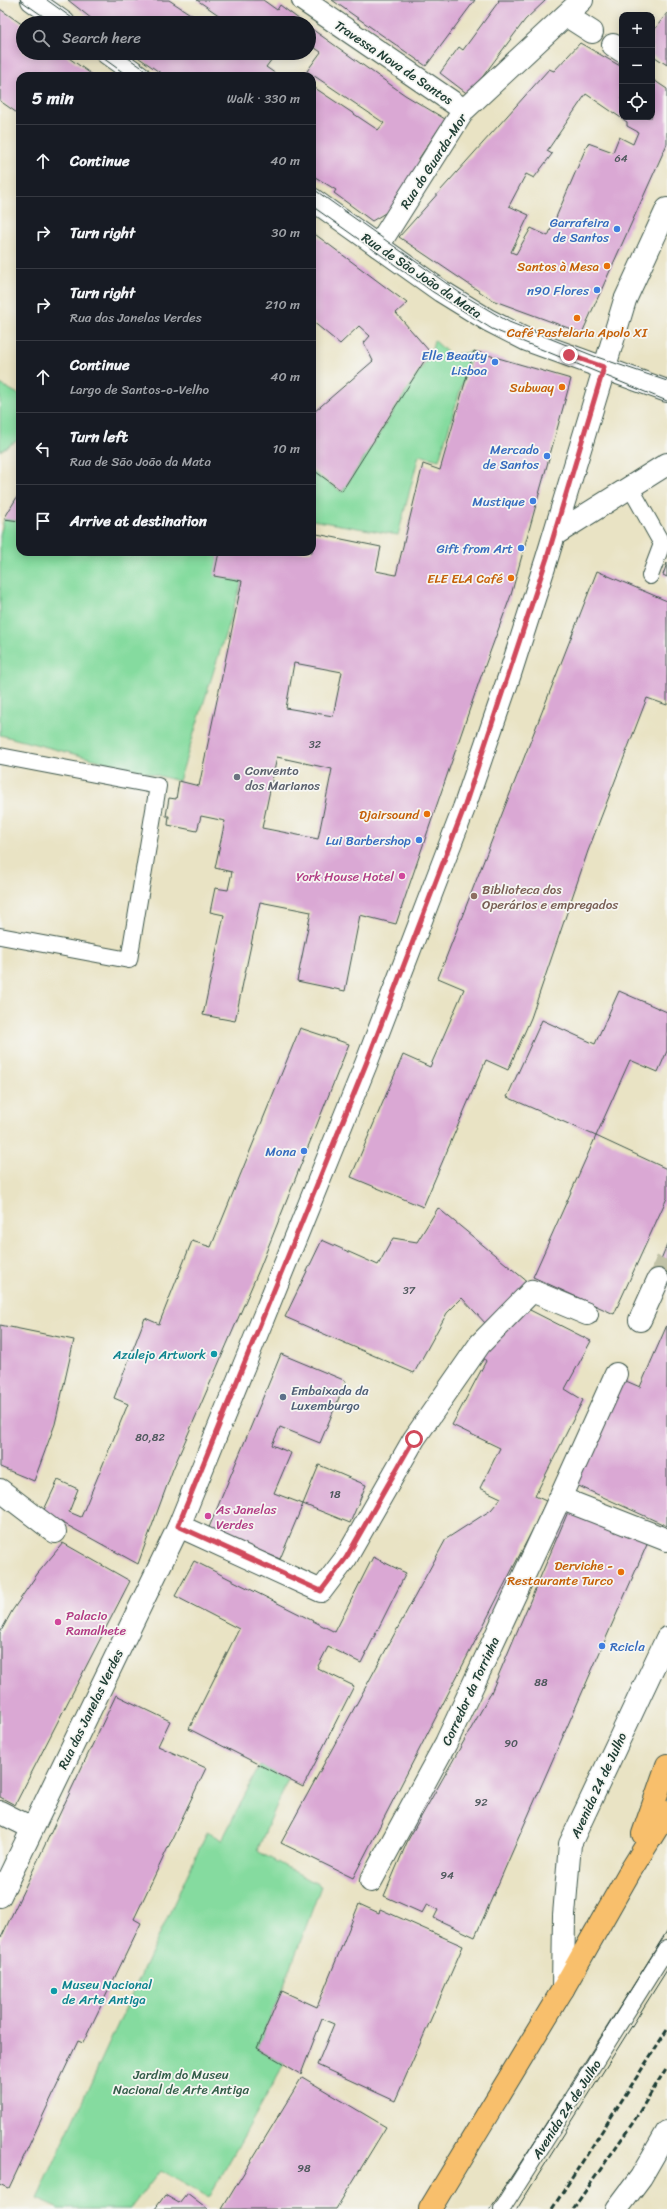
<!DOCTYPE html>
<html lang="en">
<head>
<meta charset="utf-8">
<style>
  :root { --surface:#171b24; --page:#20242c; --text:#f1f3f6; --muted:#9ea1a6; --line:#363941 }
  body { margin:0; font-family:Sriracha,sans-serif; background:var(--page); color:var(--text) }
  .controls { position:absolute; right:12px; top:12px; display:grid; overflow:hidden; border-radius:8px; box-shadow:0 2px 10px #0003 }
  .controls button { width:36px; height:36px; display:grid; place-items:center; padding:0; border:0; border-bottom:1px solid var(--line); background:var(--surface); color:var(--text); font:20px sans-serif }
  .stop { position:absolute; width:12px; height:12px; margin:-9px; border:3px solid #d1495b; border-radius:50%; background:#fff }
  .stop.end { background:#d1495b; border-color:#fff; box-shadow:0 1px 4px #0008 }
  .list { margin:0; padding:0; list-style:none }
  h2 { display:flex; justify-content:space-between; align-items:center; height:52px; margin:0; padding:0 16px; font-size:17px }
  h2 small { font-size:13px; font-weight:400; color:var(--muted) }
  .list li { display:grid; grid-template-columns:26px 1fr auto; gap:12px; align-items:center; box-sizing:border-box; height:72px; padding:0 16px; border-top:1px solid var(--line) }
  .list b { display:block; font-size:15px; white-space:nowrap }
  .list p { margin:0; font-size:13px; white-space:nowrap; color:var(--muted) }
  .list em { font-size:13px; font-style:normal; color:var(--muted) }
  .icon { flex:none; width:22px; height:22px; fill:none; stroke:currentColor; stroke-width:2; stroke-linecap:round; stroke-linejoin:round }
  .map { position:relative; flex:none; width:667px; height:2209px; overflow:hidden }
  .search { position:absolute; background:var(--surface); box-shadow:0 2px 10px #0003; left:16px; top:16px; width:300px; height:44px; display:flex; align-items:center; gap:10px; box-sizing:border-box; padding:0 14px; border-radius:22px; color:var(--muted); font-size:15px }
  .panel { position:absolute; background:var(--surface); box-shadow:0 2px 10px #0003; left:16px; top:72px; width:300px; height:484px; border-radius:12px }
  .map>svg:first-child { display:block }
  .green { fill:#85db9f; stroke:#528c6a }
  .building { fill:#daa8d4; fill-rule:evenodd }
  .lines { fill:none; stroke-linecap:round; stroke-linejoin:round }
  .minor-tunnel { stroke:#c1c2a7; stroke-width:22; stroke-dasharray:22 11; stroke-linecap:butt }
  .service-casing { stroke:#3d564a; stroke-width:18 }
  .pedestrian-casing { stroke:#3d564a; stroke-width:24 }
  .minor-casing { stroke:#3d564a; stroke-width:24 }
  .tertiary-casing { stroke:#3d564a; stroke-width:24 }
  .primary-casing { stroke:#3d564a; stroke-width:24 }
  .service { stroke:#fff; stroke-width:16 }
  .pedestrian { stroke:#fff; stroke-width:22 }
  .minor { stroke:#fff; stroke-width:22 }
  .tertiary { stroke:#fff; stroke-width:22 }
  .primary { stroke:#f8bf6c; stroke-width:22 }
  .tram { stroke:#1f3d34; stroke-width:1 }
  .rail { stroke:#1f3d34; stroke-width:3; stroke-dasharray:6 3; stroke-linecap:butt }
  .route { stroke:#d1495b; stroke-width:5 }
  .shop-dot { fill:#3f7fe0; stroke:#f6f6f2; stroke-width:1.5 }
  .food-dot { fill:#e8710a; stroke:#f6f6f2; stroke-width:1.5 }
  .worship-dot { fill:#6b7280; stroke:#f6f6f2; stroke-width:1.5 }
  .hotel-dot { fill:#d1479c; stroke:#f6f6f2; stroke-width:1.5 }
  .education-dot { fill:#8d6e63; stroke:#f6f6f2; stroke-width:1.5 }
  .culture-dot { fill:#0f9aa8; stroke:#f6f6f2; stroke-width:1.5 }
  .service-dot { fill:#5c6f8a; stroke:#f6f6f2; stroke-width:1.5 }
  .labels { text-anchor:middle; stroke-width:3.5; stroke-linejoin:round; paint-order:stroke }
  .number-label { font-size:11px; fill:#4e585c }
  .street-label { font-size:13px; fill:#1f3d34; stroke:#f6f6f2 }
  .shop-label { font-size:13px; fill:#366cbe; stroke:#f6f6f2; text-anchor:end }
  .food-label { font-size:13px; fill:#c56008; stroke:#f6f6f2; text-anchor:end }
  .worship-label { font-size:13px; fill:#5b616d; stroke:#f6f6f2; text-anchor:start }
  .hotel-label { font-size:13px; fill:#b23c85; stroke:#f6f6f2; text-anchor:start }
  .education-label { font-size:13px; fill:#785e54; stroke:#f6f6f2; text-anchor:start }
  .culture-label { font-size:13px; fill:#0d838f; stroke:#f6f6f2; text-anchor:end }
  .service-label { font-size:13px; fill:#4e5e75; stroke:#f6f6f2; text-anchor:start }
  .park-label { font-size:13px; fill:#335d49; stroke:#f6f6f2 }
</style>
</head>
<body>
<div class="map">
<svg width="667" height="2209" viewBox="0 0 667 2209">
  <rect width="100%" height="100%" fill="#f6f6f2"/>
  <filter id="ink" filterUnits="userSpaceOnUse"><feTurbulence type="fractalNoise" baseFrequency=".025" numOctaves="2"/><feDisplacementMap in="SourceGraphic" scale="8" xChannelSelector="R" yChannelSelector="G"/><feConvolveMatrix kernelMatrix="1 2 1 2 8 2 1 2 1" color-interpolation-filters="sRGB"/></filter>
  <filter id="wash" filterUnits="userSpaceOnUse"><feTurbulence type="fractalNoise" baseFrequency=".012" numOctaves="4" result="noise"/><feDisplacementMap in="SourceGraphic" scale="16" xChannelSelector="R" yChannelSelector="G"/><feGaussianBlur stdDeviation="0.9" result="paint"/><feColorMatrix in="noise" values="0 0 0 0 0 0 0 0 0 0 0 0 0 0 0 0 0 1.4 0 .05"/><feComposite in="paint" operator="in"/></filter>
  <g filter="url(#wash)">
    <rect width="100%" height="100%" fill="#e9e3c4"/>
    <path class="green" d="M 434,340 L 450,355 L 472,352 L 439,460 L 419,455 L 398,535 L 312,520 L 312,471 L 342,492 L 431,353 Z
      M 0,384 L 20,395 L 20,439 L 0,451 Z
      M 4,519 L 20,520 L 20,552 L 219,552 L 215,575 L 242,581 L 179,781 L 0,735 L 0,535 Z
      M 260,1765 L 288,1779 L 257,1851 L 321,1886 L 282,1991 L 257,2048 L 284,2064 L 209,2198 L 160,2170 L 130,2209 L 60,2209 L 37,2199 L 207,1832 L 222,1840 Z"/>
    <g id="blocks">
      <path class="building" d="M 68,0 L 169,0 L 204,23 L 97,23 Z
        M 197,0 L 263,0 L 277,10 L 280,5 L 304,23 L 230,23 Z
        M 332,0 L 475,0 L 426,66 Z
        M 498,0 L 546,0 L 525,20 L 469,95 L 440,73 L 459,47 L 463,50 L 499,1 Z
        M 0,9 L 23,25 L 23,53 L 62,53 L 94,76 L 20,76 L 20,115 L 0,101 Z
        M 667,13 L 667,65 L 652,55 L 652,33 Z
        M 309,27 L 405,95 L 445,119 L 418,160 L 425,167 L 395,207 L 372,221 L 334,193 L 336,190 L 312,175 L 312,86 L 378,130 L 384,123 L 307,71 L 321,52 L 309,44 Z
        M 580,43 L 622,67 L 622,117 L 652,117 L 652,79 L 667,89 L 667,144 L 582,333 L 492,300 L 399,237 L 549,69 L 554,71 ZM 586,94 L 627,122 L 627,126 L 638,132 L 633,144 L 619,137 L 613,152 L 588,143 L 548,236 L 531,228 L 516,254 L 511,252 L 529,215 L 509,206 L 526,174 L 534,178 L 552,154 L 547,151 Z
        M 132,53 L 262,53 L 272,59 L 266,67 L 279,76 L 165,76 Z
        M 271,53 L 286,53 L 280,60 Z
        M 312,232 L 407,303 L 396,313 L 430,352 L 342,491 L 312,469 L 312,411 L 314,412 L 373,361 L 364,343 L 370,336 L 359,326 L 340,344 L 312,321 Z
        M 474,351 L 571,379 L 511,595 L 479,682 L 396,924 L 360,915 L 345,991 L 297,981 L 311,912 L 260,902 L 235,1021 L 203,1015 L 224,915 L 210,912 L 215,888 L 228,890 L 232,872 L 215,868 L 225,821 L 201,816 L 197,831 L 168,825 L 169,816 L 166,816 L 169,798 L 176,799 L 179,781 L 199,786 L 242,581 L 214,576 L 219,552 L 312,552 L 312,533 L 381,547 L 376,571 L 396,575 L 423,464 L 440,470 ZM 294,663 L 342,672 L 333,716 L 286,708 ZM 277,757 L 332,769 L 318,839 L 262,828 Z
        M 20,492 L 20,521 L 4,519 Z
        M 667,563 L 667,577 L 663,575 Z
        M 597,571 L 667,601 L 667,705 L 647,698 L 588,851 L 531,1018 L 508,1070 L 486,1060 L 423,1207 L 351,1177 L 403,1055 L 430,1067 L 464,989 L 438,978 Z
        M 619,991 L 667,1012 L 667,1051 L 658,1072 L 630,1060 L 596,1136 L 507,1097 L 542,1020 L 595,1044 Z
        M 300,1028 L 349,1044 L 259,1270 L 173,1469 L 138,1564 L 43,1512 L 58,1480 L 78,1489 L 69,1512 L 81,1517 L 128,1404 L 114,1398 L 145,1318 L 159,1324 L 192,1241 L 211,1247 Z
        M 596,1136 L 667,1169 L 667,1198 L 614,1314 L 533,1277 Z
        M 438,1208 L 529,1283 L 486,1324 L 462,1298 L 447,1313 L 414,1373 L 285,1317 L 322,1240 L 378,1265 L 393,1238 L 417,1242 Z
        M 667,1245 L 667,1283 L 653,1278 Z
        M 524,1307 L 591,1341 L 565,1389 L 583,1400 L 535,1496 L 546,1501 L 532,1531 L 353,1878 L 281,1843 L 446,1539 L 491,1510 L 501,1498 L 480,1488 L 500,1448 L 452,1425 L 486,1361 L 483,1357 Z
        M 0,1325 L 74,1340 L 55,1424 L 34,1481 L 0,1467 Z
        M 667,1325 L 667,1526 L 572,1483 L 619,1378 L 640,1387 Z
        M 281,1354 L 346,1381 L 320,1443 L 280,1427 L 272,1445 L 291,1453 L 274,1493 L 303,1504 L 280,1559 L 208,1530 Z
        M 319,1465 L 366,1485 L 350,1523 L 303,1504 Z
        M 568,1512 L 649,1540 L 475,1937 L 434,1918 L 438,1910 L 427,1904 L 422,1913 L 384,1896 L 408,1840 L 490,1695 Z
        M 63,1543 L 130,1581 L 15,1805 L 0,1797 L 0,1633 L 12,1611 L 38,1573 Z
        M 373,1557 L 406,1573 L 361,1663 L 328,1647 L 317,1668 L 354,1686 L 303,1787 L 189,1729 L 239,1629 L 175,1596 L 194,1561 L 335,1632 Z
        M 116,1695 L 170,1721 L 158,1746 L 206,1768 L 134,1919 L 141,1923 L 83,2043 L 78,2041 L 9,2188 L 0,2184 L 0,1940 Z
        M 359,1904 L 379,1913 L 380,1909 L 463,1946 L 395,2101 L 317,2065 L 334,2024 L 322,2019 L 301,2074 L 257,2048 L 282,1991 L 317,2007 Z
        M 302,2077 L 386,2127 L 336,2209 L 222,2209 Z
        M 187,2193 L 208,2209 L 155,2209 L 165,2195 L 179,2203 Z"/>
    </g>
  </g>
  <g filter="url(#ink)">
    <use href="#blocks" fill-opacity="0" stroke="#3d564a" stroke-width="1"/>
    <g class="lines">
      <path class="minor-tunnel" d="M 658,1280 L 667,1260"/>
      <g class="service-casing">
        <path id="service" d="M 630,487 L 662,544 L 650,576
          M 0,756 L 158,786 L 129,960 L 0,936
          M 502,2209 L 667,1948"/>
      </g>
      <g class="pedestrian-casing">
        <path id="pedestrian" d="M 567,16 L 592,32
          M 613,45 L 622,51"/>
      </g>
      <g class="minor-casing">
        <path id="minor" d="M 303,0 L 464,110
          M 378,246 L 464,110 L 582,0
          M 640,1320 L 658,1280
          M 616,1374 L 560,1498 L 667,1540
          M 0,1490 L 55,1532
          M 179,1526 L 321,1591 L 346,1558 L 414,1439 L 480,1344 L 532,1291 L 587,1314
          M 0,1812 L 32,1828
          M 371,1881 L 446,1743 L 560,1498
          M 563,1989 L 564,1915 L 570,1844 L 667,1638"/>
      </g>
      <g class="tertiary-casing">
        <path id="tertiary" d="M 32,0 L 64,23
          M 107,53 L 139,76
          M 312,199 L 441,291 L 488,320 L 527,340 L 667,391
          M 554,535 L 667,464
          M 0,1896 L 179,1526 L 366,1064 L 464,808 L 510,674 L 547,558 L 625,300 L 667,209
          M 617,2209 L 641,2177 L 667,2132"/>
      </g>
      <g class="primary-casing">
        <path id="primary" d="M 643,1834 L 667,1765
          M 430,2209 L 563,1989 L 629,1873 L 667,1812"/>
      </g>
      <use href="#service" class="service"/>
      <use href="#pedestrian" class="pedestrian"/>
      <use href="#minor" class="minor"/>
      <use href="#tertiary" class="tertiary"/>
      <use href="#primary" class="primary"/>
      <path class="tram" d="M 20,0 L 53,23
        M 47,0 L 79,23
        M 96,53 L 128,76
        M 121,53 L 154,76
        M 312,188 L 460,293 L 509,322 L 594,356 L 667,381
        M 312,206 L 433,292 L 492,329 L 667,401
        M 490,2209 L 573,2083 L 667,1931
        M 517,2209 L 667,1970"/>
      <path class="rail" d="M 552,2209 L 667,2030
        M 573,2209 L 632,2124 L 667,2067"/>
    </g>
  </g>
  <g class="lines" filter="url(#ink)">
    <path class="route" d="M 414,1439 L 346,1558 L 321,1591 L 178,1526 L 366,1064 L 464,808 L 547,558 L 604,367 L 569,355"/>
  </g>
  <g class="shop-dot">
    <circle cx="617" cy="229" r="4"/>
    <circle cx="597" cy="290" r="4"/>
    <circle cx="495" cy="362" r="4"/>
    <circle cx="547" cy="456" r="4"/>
    <circle cx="533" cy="501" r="4"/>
    <circle cx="521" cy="548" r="4"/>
    <circle cx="419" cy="840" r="4"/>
    <circle cx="304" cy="1151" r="4"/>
    <circle cx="602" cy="1646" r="4"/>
  </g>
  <g class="food-dot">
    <circle cx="607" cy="266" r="4"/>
    <circle cx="577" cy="318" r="4"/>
    <circle cx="562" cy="387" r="4"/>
    <circle cx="511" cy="578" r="4"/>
    <circle cx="427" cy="814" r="4"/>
    <circle cx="621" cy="1572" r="4"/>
  </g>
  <circle class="worship-dot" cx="237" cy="777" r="4"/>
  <g class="hotel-dot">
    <circle cx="402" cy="876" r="4"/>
    <circle cx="208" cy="1516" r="4"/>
    <circle cx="58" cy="1622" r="4"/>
  </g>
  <circle class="education-dot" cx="474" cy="896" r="4"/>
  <g class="culture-dot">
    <circle cx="214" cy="1354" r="4"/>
    <circle cx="54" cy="1991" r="4"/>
  </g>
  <circle class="service-dot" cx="283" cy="1397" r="4"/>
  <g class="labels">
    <g class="number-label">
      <text x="621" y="162">64</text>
      <text x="315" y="748">32</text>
      <text x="409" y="1294">37</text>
      <text x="150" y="1441">80,82</text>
      <text x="335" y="1498">18</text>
      <text x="541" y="1686">88</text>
      <text x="511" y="1747">90</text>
      <text x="481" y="1806">92</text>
      <text x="447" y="1879">94</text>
      <text x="304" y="2172">98</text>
    </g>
    <g class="street-label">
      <text transform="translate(394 62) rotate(34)" y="5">Travessa Nova de Santos</text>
      <text transform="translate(433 161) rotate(-57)" y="5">Rua do Guarda-Mor</text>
      <text transform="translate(422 275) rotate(34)" y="5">Rua de São João da Mata</text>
      <text transform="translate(470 1691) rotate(-65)" y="5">Corredor da Torrinha</text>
      <text transform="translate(90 1709) rotate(-64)" y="5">Rua das Janelas Verdes</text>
      <text transform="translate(598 1785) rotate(-65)" y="5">Avenida 24 de Julho</text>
      <text transform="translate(566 2109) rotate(-57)" y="5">Avenida 24 de Julho</text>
    </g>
    <g class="shop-label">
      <text x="609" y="227">Garrafeira<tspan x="609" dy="15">de Santos</tspan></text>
      <text x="589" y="295">n90 Flores</text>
      <text x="487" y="360">Elle Beauty<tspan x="487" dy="15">Lisboa</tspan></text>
      <text x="539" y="454">Mercado<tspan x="539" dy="15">de Santos</tspan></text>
      <text x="525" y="506">Mustique</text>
      <text x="513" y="553">Gift from Art</text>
      <text x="411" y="845">Lui Barbershop</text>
      <text x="296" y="1156">Mona</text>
      <text x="610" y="1651" text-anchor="start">Rcicla</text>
    </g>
    <g class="food-label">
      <text x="599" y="271">Santos à Mesa</text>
      <text x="577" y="337" text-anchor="middle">Café Pastelaria Apolo XI</text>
      <text x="554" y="392">Subway</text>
      <text x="503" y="583">ELE ELA Café</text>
      <text x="419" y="819">Djairsound</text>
      <text x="613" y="1570">Derviche -<tspan x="613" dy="15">Restaurante Turco</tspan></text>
    </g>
    <g class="worship-label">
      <text x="245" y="775">Convento<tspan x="245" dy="15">dos Marianos</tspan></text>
    </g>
    <g class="hotel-label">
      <text x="394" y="881" text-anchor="end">York House Hotel</text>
      <text x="216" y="1514">As Janelas<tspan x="216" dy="15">Verdes</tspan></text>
      <text x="66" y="1620">Palacio<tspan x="66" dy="15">Ramalhete</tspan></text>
    </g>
    <g class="education-label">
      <text x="482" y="894">Biblioteca dos<tspan x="482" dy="15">Operários e empregados</tspan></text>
    </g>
    <g class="culture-label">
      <text x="206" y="1359">Azulejo Artwork</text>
      <text x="62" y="1989" text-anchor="start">Museu Nacional<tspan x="62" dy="15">de Arte Antiga</tspan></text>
    </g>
    <g class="service-label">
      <text x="291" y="1395">Embaixada da<tspan x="291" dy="15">Luxemburgo</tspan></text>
    </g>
    <g class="park-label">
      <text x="181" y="2079">Jardim do Museu<tspan x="181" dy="15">Nacional de Arte Antiga</tspan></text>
    </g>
  </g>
</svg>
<div class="controls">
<button>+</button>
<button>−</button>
<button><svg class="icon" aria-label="locate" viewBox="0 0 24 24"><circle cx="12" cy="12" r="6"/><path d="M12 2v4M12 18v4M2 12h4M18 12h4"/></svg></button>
</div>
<div class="stop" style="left:414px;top:1439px"></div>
<div class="stop end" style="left:569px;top:355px"></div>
<div class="search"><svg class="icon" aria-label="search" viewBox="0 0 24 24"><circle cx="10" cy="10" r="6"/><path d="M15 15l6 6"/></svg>Search here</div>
<section class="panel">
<h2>5 min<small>Walk · 330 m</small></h2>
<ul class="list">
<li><svg class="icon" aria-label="ahead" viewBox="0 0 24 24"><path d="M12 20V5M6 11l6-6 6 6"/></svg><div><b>Continue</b></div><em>40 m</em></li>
<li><svg class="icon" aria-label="right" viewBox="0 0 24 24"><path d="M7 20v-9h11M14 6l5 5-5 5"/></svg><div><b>Turn right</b></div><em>30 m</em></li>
<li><svg class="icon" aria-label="right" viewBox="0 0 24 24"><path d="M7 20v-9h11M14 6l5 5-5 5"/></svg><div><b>Turn right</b><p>Rua das Janelas Verdes</p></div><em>210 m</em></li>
<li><svg class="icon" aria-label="ahead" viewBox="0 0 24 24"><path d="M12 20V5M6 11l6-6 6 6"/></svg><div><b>Continue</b><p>Largo de Santos-o-Velho</p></div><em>40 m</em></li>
<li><svg class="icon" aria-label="left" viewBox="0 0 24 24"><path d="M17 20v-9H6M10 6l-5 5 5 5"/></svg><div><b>Turn left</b><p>Rua de São João da Mata</p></div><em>10 m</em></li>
<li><svg class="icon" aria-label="arrive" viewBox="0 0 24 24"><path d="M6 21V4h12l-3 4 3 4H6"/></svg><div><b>Arrive at destination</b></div></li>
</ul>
</section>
</div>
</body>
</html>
